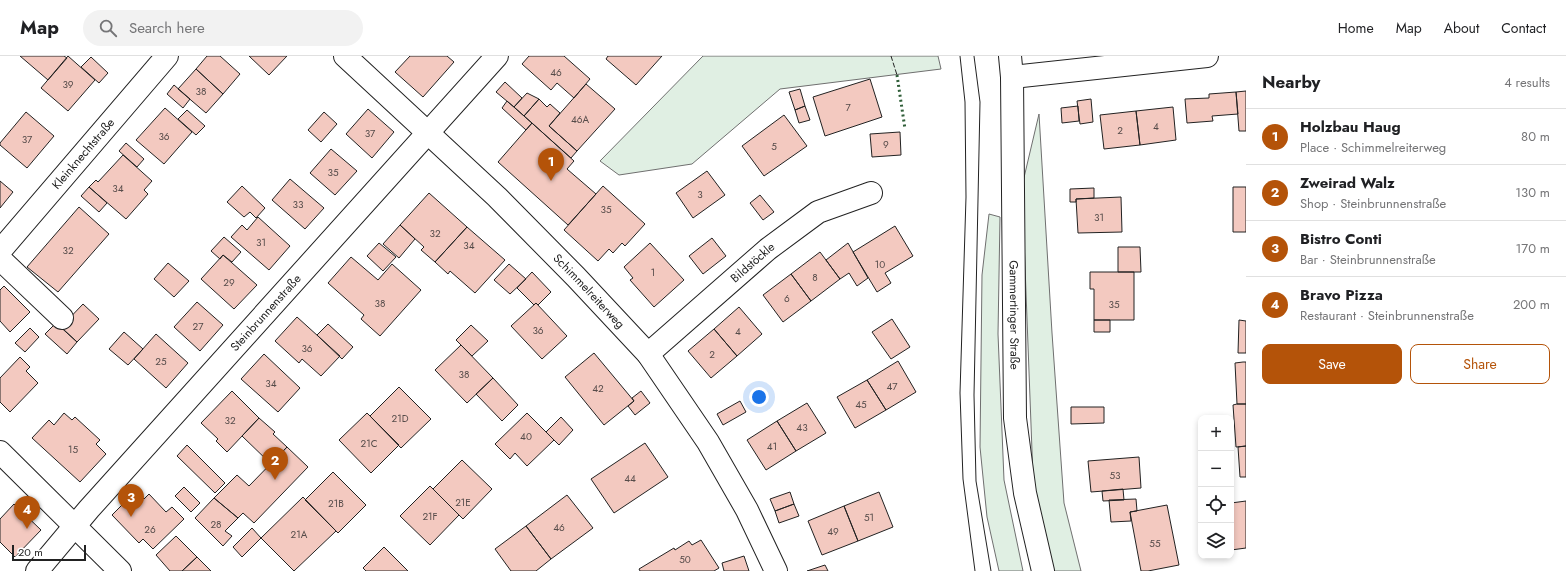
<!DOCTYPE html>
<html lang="en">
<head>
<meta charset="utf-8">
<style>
  :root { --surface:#fff; --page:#f2f2f2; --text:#202124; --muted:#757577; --line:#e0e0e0; --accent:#b45309 }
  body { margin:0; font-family:Jost,sans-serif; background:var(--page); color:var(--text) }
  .controls { position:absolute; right:12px; bottom:12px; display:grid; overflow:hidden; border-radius:8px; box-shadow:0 2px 6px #0003 }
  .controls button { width:36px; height:36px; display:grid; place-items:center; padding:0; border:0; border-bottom:1px solid var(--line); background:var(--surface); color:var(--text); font:20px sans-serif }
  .scale { position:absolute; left:12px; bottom:10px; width:74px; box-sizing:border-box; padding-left:4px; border:2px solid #222; border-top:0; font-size:11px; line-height:14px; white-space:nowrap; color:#222; -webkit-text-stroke:3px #fff; paint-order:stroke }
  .you { position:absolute; left:759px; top:341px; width:14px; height:14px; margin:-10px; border:3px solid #fff; border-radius:50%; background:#1a73e8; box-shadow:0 0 0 6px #1a73e833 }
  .badge { display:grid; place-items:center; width:26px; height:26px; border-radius:50%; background:var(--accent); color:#fff; font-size:13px; font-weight:700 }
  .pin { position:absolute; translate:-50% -33px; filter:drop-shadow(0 1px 2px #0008) }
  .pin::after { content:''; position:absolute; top:21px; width:14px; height:12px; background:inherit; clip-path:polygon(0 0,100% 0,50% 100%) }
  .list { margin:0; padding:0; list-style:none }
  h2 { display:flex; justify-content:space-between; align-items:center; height:52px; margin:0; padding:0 16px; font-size:17px }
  h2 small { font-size:13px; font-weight:400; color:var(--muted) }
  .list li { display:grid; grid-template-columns:26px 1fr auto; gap:12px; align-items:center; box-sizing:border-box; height:56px; padding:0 16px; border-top:1px solid var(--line) }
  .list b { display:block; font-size:15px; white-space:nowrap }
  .list p { margin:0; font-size:13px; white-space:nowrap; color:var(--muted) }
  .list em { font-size:13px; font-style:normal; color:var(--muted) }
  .actions { display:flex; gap:8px; padding:12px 16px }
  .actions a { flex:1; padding:9px 0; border:1px solid var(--accent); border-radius:8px; text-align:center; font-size:14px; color:var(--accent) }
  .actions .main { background:var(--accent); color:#fff }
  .icon { flex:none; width:22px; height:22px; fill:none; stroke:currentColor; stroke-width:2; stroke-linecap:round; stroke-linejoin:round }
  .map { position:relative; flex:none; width:1246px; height:515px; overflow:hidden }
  header { display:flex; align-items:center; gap:24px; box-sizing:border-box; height:56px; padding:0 20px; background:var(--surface); border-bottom:1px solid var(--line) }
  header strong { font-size:19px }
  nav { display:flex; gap:22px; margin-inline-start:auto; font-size:14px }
  .search { width:280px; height:36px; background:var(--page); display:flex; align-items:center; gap:10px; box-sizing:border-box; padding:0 14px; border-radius:22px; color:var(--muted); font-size:15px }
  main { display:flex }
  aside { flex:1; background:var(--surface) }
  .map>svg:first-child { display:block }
  .green { fill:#e0efe3; stroke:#6f6f6f }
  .building { fill:#f3c9c0; stroke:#222 }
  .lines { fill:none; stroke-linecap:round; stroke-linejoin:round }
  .minor-casing { stroke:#222; stroke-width:24 }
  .major-casing { stroke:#222; stroke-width:24 }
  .minor { stroke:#fff; stroke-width:22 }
  .major { stroke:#fff; stroke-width:22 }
  .tram { stroke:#222; stroke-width:1 }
  .hedge { stroke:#2f5e38; stroke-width:3; stroke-dasharray:2 3; stroke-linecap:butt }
  .fence { stroke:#222; stroke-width:1; stroke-dasharray:5 2; stroke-linecap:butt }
  .labels { text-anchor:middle; stroke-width:3; stroke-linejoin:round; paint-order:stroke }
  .number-label { font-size:10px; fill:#564c4a }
  .street-label { font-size:12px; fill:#222; stroke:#fff }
</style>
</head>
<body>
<header>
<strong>Map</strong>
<div class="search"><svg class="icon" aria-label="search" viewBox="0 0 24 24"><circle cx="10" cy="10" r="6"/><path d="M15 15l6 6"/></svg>Search here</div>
<nav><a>Home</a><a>Map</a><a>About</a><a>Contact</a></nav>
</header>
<main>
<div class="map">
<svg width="1246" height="515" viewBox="0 0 1246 515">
  <rect width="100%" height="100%" fill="#fff"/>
  <path class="green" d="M 703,0 L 938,0 L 941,13 L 780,33 L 692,108 L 619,119 L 600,105 Z
    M 1039,58 L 1052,277 L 1064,447 L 1081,515 L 1051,515 L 1034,448 L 1022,130 Z
    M 989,158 L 1000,161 L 998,278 L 1004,424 L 1023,515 L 999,515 L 987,461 L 980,391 L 982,219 Z"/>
  <path class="building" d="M 20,0 L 64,0 L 67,2 L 48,24 Z
    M 68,0 L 95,24 L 68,55 L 41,32 Z
    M 207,0 L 220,0 L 240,18 L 223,38 L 196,13 Z
    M 249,0 L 287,0 L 269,19 Z
    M 410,0 L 447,0 L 454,6 L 423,41 L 395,16 Z
    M 529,0 L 564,0 L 590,23 L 574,42 L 557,27 L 551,34 L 522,8 Z
    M 608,0 L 662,0 L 636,29 L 606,3 Z
    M 91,1 L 108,17 L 99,27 L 81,11 Z
    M 196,13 L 223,38 L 206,57 L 178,33 Z
    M 870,23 L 882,61 L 825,80 L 813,41 Z
    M 505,26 L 522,42 L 514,51 L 496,36 Z
    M 586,28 L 615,53 L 577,95 L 549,70 Z
    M 174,29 L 190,43 L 183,52 L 167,38 Z
    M 800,33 L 805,50 L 795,54 L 789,36 Z
    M 1246,35 L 1246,75 L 1239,75 L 1236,36 Z
    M 1236,36 L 1238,58 L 1212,60 L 1213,65 L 1187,67 L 1185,43 L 1209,42 L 1209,38 Z
    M 527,37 L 539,43 L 524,60 L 514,51 Z
    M 539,43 L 547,51 L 550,48 L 560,57 L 549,70 L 577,95 L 571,102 L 524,60 Z
    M 1091,43 L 1093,66 L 1080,68 L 1077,45 Z
    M 507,45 L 532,67 L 526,74 L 502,52 Z
    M 805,50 L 810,64 L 799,67 L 795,54 Z
    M 1078,50 L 1079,65 L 1062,67 L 1061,52 Z
    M 1173,51 L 1176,84 L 1140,89 L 1136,55 Z
    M 165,52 L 192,76 L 164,108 L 136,84 Z
    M 368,53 L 394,76 L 372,102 L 346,78 Z
    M 187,54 L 205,70 L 196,79 L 178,63 Z
    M 1136,55 L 1140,89 L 1104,93 L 1100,59 Z
    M 26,56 L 54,80 L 27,112 L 0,89 L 0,87 Z
    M 324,56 L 337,68 L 321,86 L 308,74 Z
    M 784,59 L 807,90 L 764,120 L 742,90 Z
    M 532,67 L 574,105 L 567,113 L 596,138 L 568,169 L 498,106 Z
    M 900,76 L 901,99 L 872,101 L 870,78 Z
    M 126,87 L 144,103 L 137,111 L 119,95 Z
    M 331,93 L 357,115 L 335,139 L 310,117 Z
    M 123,99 L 152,125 L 144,134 L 148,138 L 126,163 L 89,131 L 96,124 L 98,126 Z
    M 707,115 L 725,139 L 693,162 L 676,137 Z
    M 290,123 L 324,152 L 305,173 L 272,144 Z
    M 0,125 L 13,136 L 0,152 Z
    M 242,130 L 265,152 L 256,162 L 250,156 L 244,161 L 227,146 Z
    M 603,130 L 645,168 L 625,190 L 622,187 L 613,197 L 609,193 L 598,205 L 564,174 Z
    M 89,131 L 107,147 L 99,156 L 81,140 Z
    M 1233,131 L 1246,131 L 1246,176 L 1233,176 Z
    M 1094,132 L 1094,142 L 1076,143 L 1076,146 L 1070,146 L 1070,133 Z
    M 429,137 L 467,171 L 435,206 L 421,194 L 424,191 L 400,169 Z
    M 760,139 L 774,156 L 763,164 L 750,147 Z
    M 1121,141 L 1122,176 L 1078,177 L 1076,143 Z
    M 79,151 L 109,178 L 58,236 L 27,211 Z
    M 258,161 L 290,190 L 269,214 L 231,181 L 242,169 L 247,174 Z
    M 400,169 L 415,183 L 399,202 L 383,188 Z
    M 895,170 L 913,200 L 885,217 L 891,227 L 877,236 L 853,196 Z
    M 467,171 L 505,204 L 475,237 L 450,215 L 448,218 L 435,206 Z
    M 224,181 L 241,196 L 232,206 L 223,199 L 220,203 L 211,195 Z
    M 712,182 L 726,200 L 703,218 L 689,200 Z
    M 379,187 L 396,201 L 383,215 L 367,200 Z
    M 650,187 L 684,224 L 654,251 L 630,224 L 633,222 L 624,211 Z
    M 848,187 L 868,222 L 857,230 L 849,217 L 840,223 L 826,204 Z
    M 1118,191 L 1140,191 L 1141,216 L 1118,216 Z
    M 820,196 L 840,223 L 811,245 L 791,218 Z
    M 223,199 L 257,229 L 234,253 L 201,223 Z
    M 351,201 L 378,224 L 392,208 L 421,234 L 380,280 L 361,263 L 364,259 L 328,227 Z
    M 168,207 L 189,225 L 174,241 L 154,223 Z
    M 509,208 L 526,223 L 510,238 L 494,224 Z
    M 532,216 L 551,236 L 538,249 L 536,247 L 534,249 L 517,232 Z
    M 1090,216 L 1134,216 L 1134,264 L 1094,264 L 1094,233 L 1090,233 Z
    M 791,218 L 811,245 L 783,266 L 763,239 Z
    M 4,230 L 30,256 L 10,276 L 0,265 L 0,234 Z
    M 197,246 L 223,269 L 200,295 L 174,271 Z
    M 536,247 L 567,280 L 542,303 L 511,270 Z
    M 83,248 L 99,263 L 77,286 L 61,271 Z
    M 739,251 L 762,278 L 737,300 L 714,273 Z
    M 297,261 L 340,300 L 321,320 L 302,303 L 299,307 L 275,285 Z
    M 892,263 L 910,291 L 891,303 L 872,276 Z
    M 1094,264 L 1110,264 L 1110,276 L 1094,276 Z
    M 1239,264 L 1246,265 L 1246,297 L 1238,297 Z
    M 56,267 L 77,286 L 67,298 L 45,278 Z
    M 328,268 L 353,291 L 342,303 L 317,279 Z
    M 471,269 L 488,285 L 472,300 L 456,284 Z
    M 30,272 L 39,281 L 25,296 L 15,287 Z
    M 714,273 L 737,300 L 711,322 L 688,295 Z
    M 124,276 L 143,293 L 128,309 L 109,293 Z
    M 156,278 L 188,307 L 166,332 L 134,303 Z
    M 461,289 L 493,322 L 467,347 L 435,314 Z
    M 594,297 L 634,345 L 604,369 L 565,321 Z
    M 264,298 L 300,332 L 278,356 L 241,323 Z
    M 20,301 L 30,311 L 26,315 L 38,327 L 10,356 L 0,346 L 0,322 Z
    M 898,305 L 916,336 L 886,354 L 867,324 Z
    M 1243,306 L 1246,306 L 1246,348 L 1237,348 L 1235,307 Z
    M 493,322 L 518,349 L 502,365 L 476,338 Z
    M 867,324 L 886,354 L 855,372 L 837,341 Z
    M 399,331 L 431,363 L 401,392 L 370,360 Z
    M 232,335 L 259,362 L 227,396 L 216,385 L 218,383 L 201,367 Z
    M 641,335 L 650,347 L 635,359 L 628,350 L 634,345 L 632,342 Z
    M 740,345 L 746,356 L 723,369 L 717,358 Z
    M 807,347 L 826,377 L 796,395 L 777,365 Z
    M 1237,348 L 1246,348 L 1246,390 L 1236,391 L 1233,349 Z
    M 1071,351 L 1104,351 L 1104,367 L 1071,368 Z
    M 64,357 L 72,364 L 75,361 L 100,384 L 96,388 L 106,398 L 80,426 L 32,382 L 49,364 L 54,369 Z
    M 367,357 L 399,389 L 371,417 L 339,384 Z
    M 527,357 L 554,384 L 527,410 L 515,397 L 510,403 L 495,388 Z
    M 561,361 L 573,374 L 559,389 L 546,376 Z
    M 259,362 L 275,376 L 273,378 L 287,391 L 271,408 L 242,380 Z
    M 777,365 L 796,395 L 766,414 L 747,384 Z
    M 645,387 L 668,421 L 614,457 L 591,423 Z
    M 187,389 L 225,427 L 215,437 L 177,400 Z
    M 1246,390 L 1246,421 L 1240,421 L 1238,391 Z
    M 287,391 L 308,411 L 254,467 L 243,457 L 238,462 L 214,442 L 237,419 L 249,430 Z
    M 1139,401 L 1141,432 L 1091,436 L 1088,405 Z
    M 462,404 L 492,433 L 463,463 L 433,433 Z
    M 333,416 L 366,449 L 338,477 L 305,444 Z
    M 430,430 L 459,459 L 430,489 L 400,460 Z
    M 184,431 L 200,447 L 191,456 L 175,440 Z
    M 1123,433 L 1124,444 L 1103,445 L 1102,435 Z
    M 136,435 L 144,443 L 149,438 L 166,456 L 172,451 L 184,463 L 153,493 L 143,483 L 139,487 L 112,459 Z
    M 790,436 L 794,448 L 775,455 L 770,443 Z
    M 879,436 L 893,471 L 858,485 L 844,450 Z
    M 567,439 L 593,472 L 551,503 L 526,470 Z
    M 303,441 L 336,475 L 294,515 L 261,482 Z
    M 214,442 L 238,462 L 225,475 L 232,480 L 223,490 L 195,462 Z
    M 1136,443 L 1137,455 L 1130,456 L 1131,465 L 1111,466 L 1109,444 Z
    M 1246,445 L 1246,492 L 1231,494 L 1231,447 Z
    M 14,448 L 41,474 L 15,501 L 0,486 L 0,463 Z
    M 794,448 L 799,460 L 779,467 L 775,455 Z
    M 1167,449 L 1179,509 L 1148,515 L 1141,515 L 1130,456 Z
    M 844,450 L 858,485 L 822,499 L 808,465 Z
    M 526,470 L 551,503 L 536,515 L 511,515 L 495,493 Z
    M 252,472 L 261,482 L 242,501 L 233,491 Z
    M 176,480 L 197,501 L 182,515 L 170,515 L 156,499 Z
    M 701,484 L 719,512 L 714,515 L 640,515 L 639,513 L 674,492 L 675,494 L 689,485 L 692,489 Z
    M 384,491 L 408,515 L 366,515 L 363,512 Z
    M 744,500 L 749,515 L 724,515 L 722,507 Z
    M 197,501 L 211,515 L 182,515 Z
    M 825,509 L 828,515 L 807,515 Z"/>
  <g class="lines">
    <g class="minor-casing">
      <g id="minor">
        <path id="s1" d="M 345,0 L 497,141 L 576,221 L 648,298 L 708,386 L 747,454 L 776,515"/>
        <path id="s2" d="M 1010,0 L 1012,21 L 1015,362 L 1025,437 L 1043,515"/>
        <path d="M 1012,21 L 1207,0"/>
        <path id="s3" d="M 0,195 L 167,0"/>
        <path d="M 0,203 L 62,262"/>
        <path id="s4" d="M 648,298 L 768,193 L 818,156 L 871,137"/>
        <path id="s5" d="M 37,515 L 89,453 L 497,0"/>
      </g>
    </g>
    <g class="major-casing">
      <path id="major" d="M 0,396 L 120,515"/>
    </g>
    <use href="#minor" class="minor"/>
    <use href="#major" class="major"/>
    <path class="tram" d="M 960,0 L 965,46 L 966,141 L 960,337 L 963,423 L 975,515
      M 974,0 L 980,46 L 974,339 L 976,425 L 991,515"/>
    <path class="hedge" d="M 897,19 L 905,73"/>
    <path class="fence" d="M 891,0 L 897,19"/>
  </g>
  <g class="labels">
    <g class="number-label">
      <text x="556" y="20">46</text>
      <text x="68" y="32">39</text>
      <text x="201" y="39">38</text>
      <text x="848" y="55">7</text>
      <text x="580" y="67">46A</text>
      <text x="1156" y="74">4</text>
      <text x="1120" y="78">2</text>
      <text x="370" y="81">37</text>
      <text x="164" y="84">36</text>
      <text x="27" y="87">37</text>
      <text x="886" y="92">9</text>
      <text x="774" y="94">5</text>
      <text x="333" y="120">35</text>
      <text x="118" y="136">34</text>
      <text x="700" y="142">3</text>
      <text x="298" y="152">33</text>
      <text x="606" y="157">35</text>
      <text x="1099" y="165">31</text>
      <text x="435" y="181">32</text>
      <text x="261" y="190">31</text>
      <text x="469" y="193">34</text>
      <text x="68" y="198">32</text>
      <text x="880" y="212">10</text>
      <text x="653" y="220">1</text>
      <text x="815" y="225">8</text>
      <text x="229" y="230">29</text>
      <text x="787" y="246">6</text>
      <text x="380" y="251">38</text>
      <text x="1114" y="252">35</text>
      <text x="198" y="274">27</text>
      <text x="538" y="278">36</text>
      <text x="738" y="279">4</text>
      <text x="307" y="296">36</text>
      <text x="712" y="302">2</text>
      <text x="161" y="309">25</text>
      <text x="464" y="322">38</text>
      <text x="271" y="331">34</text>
      <text x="892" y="334">47</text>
      <text x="598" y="336">42</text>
      <text x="861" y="352">45</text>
      <text x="400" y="366">21D</text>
      <text x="230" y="368">32</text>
      <text x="802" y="375">43</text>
      <text x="526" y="384">40</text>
      <text x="369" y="391">21C</text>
      <text x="772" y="394">41</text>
      <text x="73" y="397">15</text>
      <text x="1115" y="423">53</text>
      <text x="630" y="426">44</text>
      <text x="463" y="450">21E</text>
      <text x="336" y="451">21B</text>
      <text x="430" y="464">21F</text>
      <text x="869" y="465">51</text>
      <text x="216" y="472">28</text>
      <text x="559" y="475">46</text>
      <text x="150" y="477">26</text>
      <text x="833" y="479">49</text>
      <text x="299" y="482">21A</text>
      <text x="1155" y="491">55</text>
      <text x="685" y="507">50</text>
    </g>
    <g class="street-label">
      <text dy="4" stroke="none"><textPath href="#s3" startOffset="128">Kleinknechtstraße</textPath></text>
      <text dy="4" stroke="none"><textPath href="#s4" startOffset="139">Bildstöckle</textPath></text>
      <text dy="4" stroke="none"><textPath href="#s1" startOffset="339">Schimmelreiterweg</textPath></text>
      <text dy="4" stroke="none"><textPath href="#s5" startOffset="345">Steinbrunnenstraße</textPath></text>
      <text dy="4" stroke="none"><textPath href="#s2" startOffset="259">Gammertinger Straße</textPath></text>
    </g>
  </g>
</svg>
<div class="controls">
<button>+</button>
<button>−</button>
<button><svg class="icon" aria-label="locate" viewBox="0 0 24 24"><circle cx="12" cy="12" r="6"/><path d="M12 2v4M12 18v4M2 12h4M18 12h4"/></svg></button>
<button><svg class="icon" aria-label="layers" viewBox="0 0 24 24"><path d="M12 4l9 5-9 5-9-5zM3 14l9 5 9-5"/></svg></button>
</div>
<div class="scale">20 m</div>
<div class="you"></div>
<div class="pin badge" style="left:551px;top:125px">1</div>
<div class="pin badge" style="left:275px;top:424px">2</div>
<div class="pin badge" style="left:131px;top:461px">3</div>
<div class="pin badge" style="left:27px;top:473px">4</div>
</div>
<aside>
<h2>Nearby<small>4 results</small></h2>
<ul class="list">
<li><span class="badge">1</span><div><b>Holzbau Haug</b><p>Place · Schimmelreiterweg</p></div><em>80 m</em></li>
<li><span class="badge">2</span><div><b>Zweirad Walz</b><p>Shop · Steinbrunnenstraße</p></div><em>130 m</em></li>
<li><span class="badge">3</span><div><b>Bistro Conti</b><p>Bar · Steinbrunnenstraße</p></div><em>170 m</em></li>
<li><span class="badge">4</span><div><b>Bravo Pizza</b><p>Restaurant · Steinbrunnenstraße</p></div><em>200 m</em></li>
</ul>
<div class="actions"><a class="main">Save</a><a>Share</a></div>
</aside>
</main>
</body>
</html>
